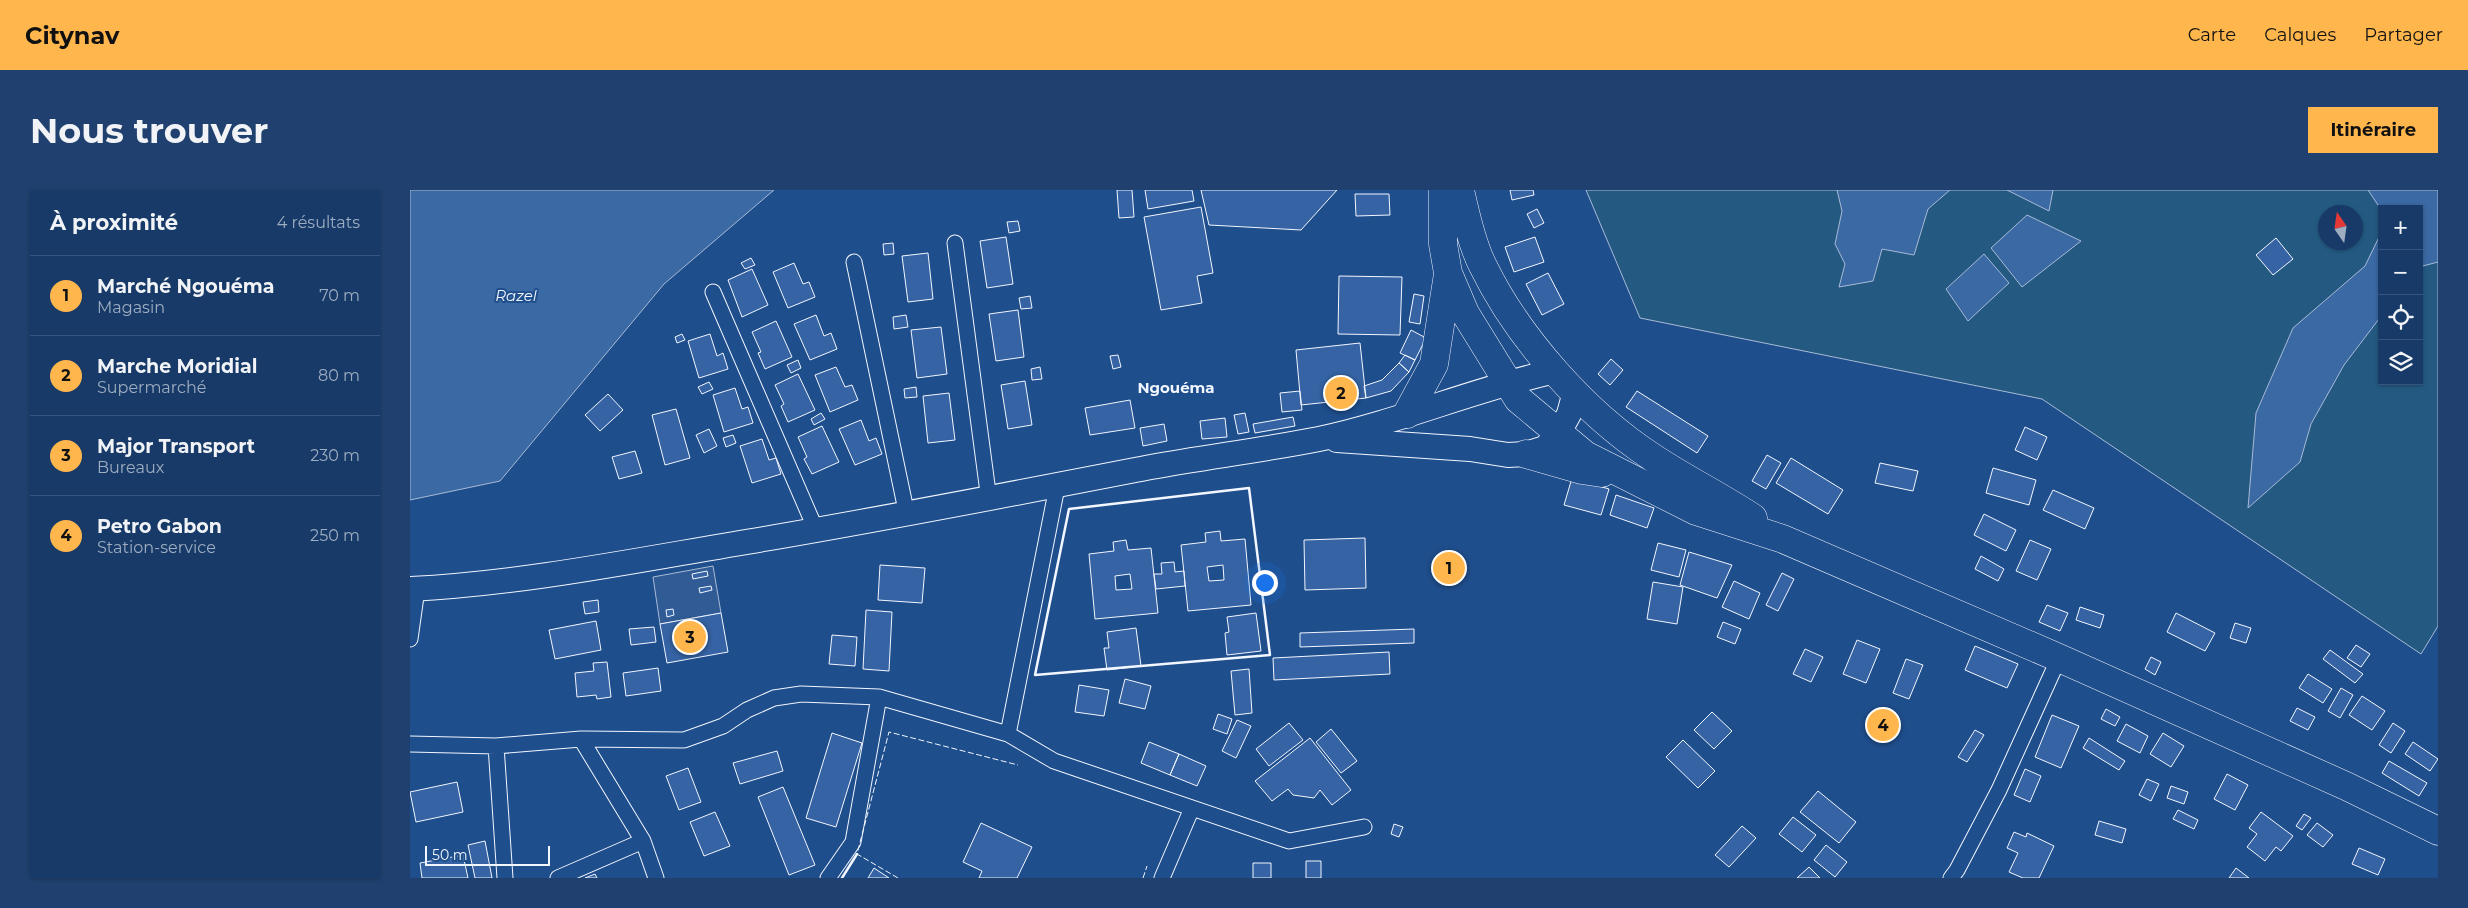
<!DOCTYPE html>
<html lang="fr">
<head>
<meta charset="utf-8">
<style>
  :root { --surface:#173a69; --page:#20416f; --text:#f1f3f6; --muted:#9eadc0; --line:#36547d; --accent:#ffb74d }
  body { margin:0; font-family:Montserrat,sans-serif; background:var(--page); color:var(--text) }
  .controls { position:absolute; right:15px; top:15px; display:grid; overflow:hidden; border-radius:0px; box-shadow:0 1px 4px #0004 }
  .controls button { width:45px; height:45px; display:grid; place-items:center; padding:0; border:0; border-bottom:1px solid var(--line); background:var(--surface); color:var(--text); font:25px sans-serif }
  .compass { position:absolute; left:1908px; top:15px; width:45px; height:45px; border-radius:50%; background:var(--surface); box-shadow:0 1px 4px #0004; rotate:347deg }
  .scale { position:absolute; left:15px; bottom:12px; width:125px; box-sizing:border-box; padding-left:5px; border:2px solid #f2f6ff; border-top:0; font-size:14px; line-height:18px; white-space:nowrap; color:#f2f6ff; -webkit-text-stroke:4px #1f4e8c; paint-order:stroke }
  .you { position:absolute; left:854px; top:392px; width:18px; height:18px; margin:-12px; border:4px solid #fff; border-radius:50%; background:#1a73e8; box-shadow:0 0 0 8px #1a73e833 }
  .badge { display:grid; place-items:center; width:32px; height:32px; border-radius:50%; background:var(--accent); color:#111; font-size:16px; font-weight:700 }
  .pin { position:absolute; translate:-50% -50%; border:2px solid #fff; box-shadow:0 1px 5px #0006 }
  .list { margin:0; padding:0; list-style:none }
  h2 { display:flex; justify-content:space-between; align-items:center; height:65px; margin:0; padding:0 20px; font-size:21px }
  h2 small { font-size:16px; font-weight:400; color:var(--muted) }
  .list li { display:grid; grid-template-columns:32px 1fr auto; gap:15px; align-items:center; box-sizing:border-box; height:80px; padding:0 20px; border-top:1px solid var(--line) }
  .list b { display:block; font-size:19px; white-space:nowrap }
  .list p { margin:0; font-size:16px; white-space:nowrap; color:var(--muted) }
  .list em { font-size:16px; font-style:normal; color:var(--muted) }
  .icon { flex:none; width:28px; height:28px; fill:none; stroke:currentColor; stroke-width:2; stroke-linecap:round; stroke-linejoin:round }
  .map { position:relative; flex:none; width:2028px; height:688px; overflow:hidden; border-radius:0px }
  header { display:flex; align-items:center; gap:30px; box-sizing:border-box; height:70px; padding:0 25px; background:var(--accent); color:#111 }
  header strong { font-size:24px }
  nav { display:flex; gap:28px; margin-inline-start:auto; font-size:18px }
  .intro { display:flex; align-items:center; justify-content:space-between; box-sizing:border-box; height:120px; padding:0 30px }
  h1 { margin:0; font-size:35px }
  .button { padding:12px 22px; border-radius:0px; background:var(--accent); color:#111; font-size:18px; font-weight:700 }
  main { display:flex; gap:30px; padding:0 30px }
  aside { flex:1; background:var(--surface); border-radius:0px; box-shadow:0 1px 4px #0004 }
  .map>svg:first-child { display:block }
  .green { fill:#245a82; stroke:#a8bbd7; fill-rule:evenodd }
  .parking { fill:#305b95; stroke:#a8bbd7 }
  .water { fill:#3b69a3; stroke:#a8bbd7 }
  .building { fill:#3563a3; stroke:#f2f6ff; fill-rule:evenodd }
  .lines { fill:none; stroke-linecap:round; stroke-linejoin:round }
  .street-casing { stroke:#f2f6ff; stroke-width:17 }
  .primary-casing { stroke:#f2f6ff; stroke-width:26 }
  .highway-casing { stroke:#f2f6ff; stroke-width:29 }
  .street { stroke:#1f4e8c; stroke-width:15 }
  .primary { stroke:#1f4e8c; stroke-width:24 }
  .highway { stroke:#1f4e8c; stroke-width:28 }
  .fence { stroke:#f2f6ff; stroke-width:1; stroke-dasharray:6 2.5; stroke-linecap:butt }
  .wall { stroke:#f2f6ff; stroke-width:2.5 }
  .labels { text-anchor:middle; stroke-width:4; stroke-linejoin:round; paint-order:stroke }
  .water-label { font-size:15px; font-style:italic; fill:#f2f6ff; stroke:#1f4e8c }
  .neighbourhood-label { font-size:15px; font-weight:bold; fill:#f2f6ff; stroke:#1f4e8c }
</style>
</head>
<body>
<header>
<strong>Citynav</strong>
<nav><a>Carte</a><a>Calques</a><a>Partager</a></nav>
</header>
<div class="intro"><h1>Nous trouver</h1><a class="button">Itinéraire</a></div>
<main>
<aside>
<h2>À proximité<small>4 résultats</small></h2>
<ul class="list">
<li><span class="badge">1</span><div><b>Marché Ngouéma</b><p>Magasin</p></div><em>70 m</em></li>
<li><span class="badge">2</span><div><b>Marche Moridial</b><p>Supermarché</p></div><em>80 m</em></li>
<li><span class="badge">3</span><div><b>Major Transport</b><p>Bureaux</p></div><em>230 m</em></li>
<li><span class="badge">4</span><div><b>Petro Gabon</b><p>Station-service</p></div><em>250 m</em></li>
</ul>
</aside>
<div class="map">
<svg width="2028" height="688" viewBox="0 0 2028 688">
  <rect width="100%" height="100%" fill="#1f4e8c"/>
  <path class="green" d="M 1176,0 L 2028,0 L 2028,436 L 2011,464 L 1632,209 L 1230,128 ZM 1972,19 L 2009,19 L 2009,191 L 1972,191 ZM 1916,22 L 1946,22 L 1946,52 L 1916,52 Z"/>
  <path class="parking" d="M 303,376 L 311,423 L 250,434 L 243,387 Z"/>
  <path class="water" d="M 0,0 L 364,0 L 254,94 L 90,291 L 0,310 Z
    M 1427,0 L 1540,0 L 1518,19 L 1504,65 L 1472,59 L 1463,91 L 1429,97 L 1435,74 L 1425,54 L 1432,21 Z
    M 1597,0 L 1643,0 L 1639,21 Z
    M 1958,0 L 2028,0 L 2028,72 L 2009,77 L 2009,19 L 1972,19 L 1972,21 Z
    M 1617,25 L 1671,51 L 1612,97 L 1581,58 Z
    M 1972,41 L 1972,125 L 1934,175 L 1901,234 L 1890,272 L 1838,318 L 1846,223 L 1883,138 L 1955,76 Z
    M 1574,64 L 1599,93 L 1558,131 L 1536,99 Z"/>
  <path class="building" d="M 707,0 L 722,0 L 724,27 L 709,28 Z
    M 735,0 L 782,0 L 784,11 L 738,19 Z
    M 791,0 L 927,0 L 891,40 L 799,35 Z
    M 1100,0 L 1123,0 L 1124,5 L 1102,10 Z
    M 945,4 L 979,4 L 980,25 L 946,26 Z
    M 791,17 L 803,83 L 787,86 L 792,113 L 751,120 L 734,27 Z
    M 1127,19 L 1134,33 L 1124,38 L 1117,24 Z
    M 608,31 L 610,41 L 599,43 L 597,32 Z
    M 596,47 L 603,94 L 577,98 L 570,51 Z
    M 1125,47 L 1134,72 L 1104,82 L 1095,57 Z
    M 1866,48 L 1883,69 L 1863,85 L 1846,65 Z
    M 483,53 L 484,64 L 474,65 L 473,54 Z
    M 518,63 L 523,109 L 498,112 L 492,66 Z
    M 341,68 L 345,75 L 335,79 L 331,73 Z
    M 384,73 L 393,94 L 399,92 L 405,107 L 378,118 L 363,82 Z
    M 342,79 L 358,115 L 332,127 L 318,90 Z
    M 1138,83 L 1154,114 L 1132,125 L 1116,94 Z
    M 929,86 L 992,87 L 990,145 L 928,144 Z
    M 1004,104 L 1014,106 L 1010,134 L 999,132 Z
    M 620,106 L 622,118 L 611,119 L 609,108 Z
    M 608,120 L 614,167 L 586,171 L 579,124 Z
    M 406,125 L 414,146 L 421,143 L 427,159 L 400,170 L 384,134 Z
    M 496,125 L 498,137 L 484,139 L 483,127 Z
    M 366,131 L 382,167 L 355,179 L 348,163 L 351,162 L 342,142 Z
    M 531,137 L 537,184 L 507,188 L 501,140 Z
    M 1001,140 L 1016,148 L 1005,170 L 990,163 Z
    M 272,144 L 275,150 L 267,153 L 265,147 Z
    M 300,144 L 307,166 L 313,163 L 318,179 L 289,188 L 278,151 Z
    M 950,153 L 956,208 L 891,215 L 886,160 Z
    M 708,165 L 711,177 L 703,179 L 700,166 Z
    M 995,165 L 1005,170 L 999,182 L 989,173 Z
    M 1201,169 L 1213,180 L 1200,195 L 1188,184 Z
    M 388,170 L 391,178 L 381,183 L 377,175 Z
    M 989,173 L 999,182 L 981,201 L 956,208 L 954,196 L 972,190 Z
    M 426,177 L 435,197 L 442,195 L 448,210 L 420,222 L 405,185 Z
    M 630,177 L 632,189 L 622,190 L 621,179 Z
    M 388,184 L 405,220 L 378,232 L 371,216 L 374,214 L 365,195 Z
    M 615,191 L 622,235 L 598,239 L 591,195 Z
    M 299,192 L 303,199 L 292,204 L 288,197 Z
    M 506,197 L 507,207 L 495,208 L 494,199 Z
    M 325,198 L 332,219 L 338,217 L 343,233 L 314,242 L 303,205 Z
    M 890,201 L 892,220 L 872,222 L 870,203 Z
    M 1227,201 L 1298,246 L 1287,263 L 1216,217 Z
    M 539,203 L 545,250 L 518,253 L 513,206 Z
    M 198,204 L 213,220 L 190,241 L 175,225 Z
    M 720,210 L 725,238 L 680,245 L 675,218 Z
    M 266,219 L 280,268 L 255,275 L 242,225 Z
    M 411,223 L 415,229 L 404,235 L 401,229 Z
    M 835,223 L 839,242 L 828,244 L 824,225 Z
    M 883,227 L 885,236 L 845,243 L 843,234 Z
    M 815,228 L 817,247 L 792,249 L 790,231 Z
    M 451,230 L 459,251 L 466,248 L 472,264 L 445,275 L 429,239 Z
    M 754,234 L 757,251 L 733,256 L 730,238 Z
    M 412,236 L 429,272 L 402,284 L 394,269 L 397,267 L 388,247 Z
    M 1615,237 L 1637,247 L 1627,270 L 1605,260 Z
    M 299,239 L 307,256 L 294,263 L 286,245 Z
    M 323,245 L 326,253 L 316,257 L 313,248 Z
    M 352,249 L 359,270 L 366,268 L 371,284 L 342,293 L 330,256 Z
    M 225,261 L 232,283 L 209,289 L 202,267 Z
    M 1357,265 L 1371,273 L 1356,299 L 1342,291 Z
    M 1381,268 L 1433,300 L 1418,324 L 1366,293 Z
    M 1470,273 L 1508,281 L 1503,301 L 1465,293 Z
    M 1583,278 L 1626,290 L 1619,315 L 1576,303 Z
    M 1162,288 L 1199,299 L 1191,325 L 1154,315 Z
    M 1643,300 L 1684,318 L 1675,339 L 1633,320 Z
    M 1206,305 L 1244,318 L 1237,338 L 1200,325 Z
    M 1574,324 L 1606,340 L 1596,361 L 1564,345 Z
    M 810,341 L 811,351 L 835,349 L 841,415 L 778,421 L 771,355 L 796,352 L 795,343 ZM 813,375 L 814,390 L 799,391 L 797,377 Z
    M 955,348 L 956,398 L 895,400 L 894,350 Z
    M 716,350 L 718,360 L 741,358 L 748,423 L 685,429 L 679,364 L 704,361 L 703,352 ZM 720,384 L 722,399 L 706,400 L 705,386 Z
    M 1620,350 L 1641,359 L 1627,390 L 1606,381 Z
    M 1248,353 L 1276,360 L 1269,387 L 1241,380 Z
    M 1279,362 L 1322,375 L 1307,408 L 1270,395 Z
    M 1571,366 L 1594,379 L 1588,391 L 1565,379 Z
    M 764,372 L 765,382 L 774,381 L 775,396 L 746,399 L 744,384 L 752,384 L 751,373 Z
    M 470,375 L 515,378 L 512,413 L 468,410 Z
    M 297,381 L 298,386 L 283,389 L 282,384 Z
    M 1372,383 L 1384,389 L 1368,421 L 1356,415 Z
    M 1324,391 L 1350,403 L 1339,429 L 1312,417 Z
    M 1243,392 L 1273,397 L 1267,434 L 1237,429 Z
    M 301,396 L 302,400 L 290,403 L 289,398 Z
    M 188,410 L 189,422 L 175,424 L 173,412 Z
    M 1637,415 L 1658,423 L 1650,441 L 1629,432 Z
    M 1670,417 L 1694,425 L 1690,438 L 1666,430 Z
    M 263,419 L 264,425 L 257,427 L 256,420 Z
    M 456,420 L 482,422 L 479,481 L 453,479 Z
    M 311,423 L 318,462 L 257,473 L 250,434 Z
    M 846,423 L 851,461 L 817,465 L 815,443 L 819,442 L 817,427 Z
    M 1766,423 L 1805,443 L 1795,461 L 1757,442 Z
    M 186,431 L 191,460 L 145,469 L 139,440 Z
    M 1313,432 L 1331,439 L 1325,454 L 1307,447 Z
    M 1825,433 L 1841,438 L 1836,453 L 1820,448 Z
    M 244,437 L 246,452 L 221,455 L 219,439 Z
    M 726,438 L 731,476 L 697,480 L 694,458 L 699,458 L 697,442 Z
    M 1004,439 L 1004,453 L 890,457 L 890,443 Z
    M 422,445 L 447,447 L 445,476 L 419,474 Z
    M 1447,450 L 1470,459 L 1456,493 L 1433,484 Z
    M 1946,455 L 1960,464 L 1951,477 L 1937,468 Z
    M 1565,456 L 1608,474 L 1597,498 L 1555,480 Z
    M 1395,459 L 1413,467 L 1401,492 L 1383,484 Z
    M 1920,460 L 1953,484 L 1945,493 L 1913,469 Z
    M 979,462 L 980,484 L 864,490 L 863,468 Z
    M 1741,467 L 1751,472 L 1745,485 L 1735,479 Z
    M 1496,469 L 1513,475 L 1499,509 L 1483,503 Z
    M 197,472 L 201,507 L 187,509 L 186,505 L 167,507 L 165,483 L 184,481 L 183,473 Z
    M 248,478 L 251,501 L 216,506 L 213,483 Z
    M 839,479 L 842,523 L 825,525 L 821,481 Z
    M 1898,484 L 1922,499 L 1913,513 L 1889,498 Z
    M 715,489 L 741,496 L 735,519 L 709,513 Z
    M 669,495 L 699,500 L 694,526 L 665,522 Z
    M 1931,498 L 1943,505 L 1930,528 L 1918,521 Z
    M 1952,506 L 1975,521 L 1962,540 L 1939,525 Z
    M 1887,518 L 1905,527 L 1898,540 L 1880,531 Z
    M 1696,519 L 1710,527 L 1705,536 L 1691,529 Z
    M 1302,522 L 1322,541 L 1304,559 L 1284,540 Z
    M 808,524 L 822,529 L 817,544 L 803,539 Z
    M 1642,525 L 1669,536 L 1651,578 L 1625,567 Z
    M 827,530 L 841,536 L 826,568 L 812,561 Z
    M 879,533 L 893,550 L 859,576 L 846,559 Z
    M 1983,533 L 1995,541 L 1981,563 L 1969,555 Z
    M 1716,534 L 1738,546 L 1730,563 L 1707,551 Z
    M 921,539 L 947,571 L 931,583 L 906,552 Z
    M 1565,540 L 1574,545 L 1557,572 L 1548,567 Z
    M 422,543 L 452,553 L 426,637 L 396,628 Z
    M 1753,543 L 1774,556 L 1761,577 L 1740,564 Z
    M 900,548 L 941,600 L 922,615 L 910,600 L 904,608 L 883,605 L 878,599 L 862,611 L 845,591 Z
    M 1679,548 L 1715,571 L 1709,580 L 1673,558 Z
    M 1273,550 L 1305,581 L 1288,598 L 1256,567 Z
    M 739,552 L 769,564 L 760,585 L 731,573 Z
    M 2003,552 L 2028,569 L 2020,581 L 1995,564 Z
    M 367,561 L 373,581 L 330,594 L 323,573 Z
    M 769,564 L 796,576 L 787,596 L 760,585 Z
    M 1979,571 L 2017,593 L 2009,606 L 1972,583 Z
    M 278,578 L 291,612 L 269,620 L 256,586 Z
    M 1615,579 L 1631,586 L 1620,612 L 1604,605 Z
    M 1817,584 L 1838,595 L 1825,620 L 1804,609 Z
    M 1737,589 L 1749,594 L 1741,611 L 1729,605 Z
    M 47,592 L 53,622 L 6,632 L 0,602 Z
    M 1761,596 L 1778,602 L 1774,614 L 1757,608 Z
    M 373,597 L 405,675 L 379,685 L 348,607 Z
    M 1408,601 L 1446,632 L 1429,653 L 1390,622 Z
    M 1768,620 L 1788,630 L 1784,639 L 1763,629 Z
    M 305,622 L 320,656 L 294,666 L 280,632 Z
    M 1851,622 L 1883,646 L 1871,661 L 1866,657 L 1855,671 L 1837,657 L 1847,644 L 1839,638 Z
    M 1894,624 L 1901,628 L 1892,640 L 1886,636 Z
    M 1383,627 L 1406,645 L 1392,662 L 1369,644 Z
    M 1689,631 L 1716,639 L 1712,653 L 1685,645 Z
    M 571,633 L 622,657 L 607,688 L 569,688 L 572,681 L 553,672 Z
    M 1907,633 L 1923,645 L 1913,657 L 1897,645 Z
    M 984,634 L 993,637 L 989,647 L 981,644 Z
    M 1332,636 L 1346,648 L 1319,677 L 1305,665 Z
    M 1604,642 L 1616,647 L 1617,643 L 1644,656 L 1629,688 L 1613,688 L 1599,682 L 1608,663 L 1597,658 Z
    M 75,651 L 82,688 L 65,688 L 58,655 Z
    M 1416,655 L 1437,672 L 1425,687 L 1404,670 Z
    M 1949,658 L 1975,669 L 1968,685 L 1942,674 Z
    M 53,665 L 58,688 L 12,688 L 10,673 Z
    M 896,671 L 911,671 L 911,688 L 896,688 Z
    M 843,673 L 861,673 L 861,688 L 843,688 Z
    M 1399,677 L 1410,688 L 1387,688 Z
    M 464,678 L 479,688 L 458,688 Z
    M 1826,678 L 1839,688 L 1819,688 Z
    M 185,684 L 187,688 L 175,688 Z"/>
  <g class="lines">
    <g class="street-casing">
      <path id="street" d="M 545,53 L 579,310
        M 444,72 L 497,325
        M 303,102 L 406,340
        M 0,449 L 7,399
        M 598,544 L 647,297
        M 0,554 L 86,556 L 171,549
        M 86,556 L 95,688
        M 148,688 L 233,651
        M 246,688 L 233,651 L 171,549 L 274,550 L 313,536 L 337,520 L 364,508 L 391,504 L 469,507 L 598,544 L 644,571 L 879,651 L 954,637
        M 418,688 L 443,652 L 469,507
        M 752,688 L 782,618
        M 1541,688 L 1547,680 L 1589,600 L 1649,468"/>
    </g>
    <g class="primary-casing">
      <path id="primary" d="M 927,250 L 1060,259 L 1098,265 L 1116,264 L 1135,258 L 1148,244 L 1159,224 L 1165,202
        M 0,399 C 119,393 237,368 354,349 C 484,327 612,302 741,277 C 796,267 853,260 909,249 C 989,232 1065,199 1145,181"/>
    </g>
    <g class="highway-casing">
      <path id="highway" d="M 1033,0 L 1033,54 L 1038,83 L 1055,123 L 1108,209 L 1175,265 L 1286,321 L 1373,349 L 1649,468 L 1936,596 L 2028,641
        M 1050,0 C 1055,23 1062,55 1073,76 C 1108,148 1175,223 1242,267 C 1275,289 1310,306 1343,328
        M 997,224 L 1024,174 L 1038,84
        M 1116,264 L 1172,280 L 1192,283"/>
    </g>
    <use href="#street" class="street"/>
    <use href="#primary" class="primary"/>
    <use href="#highway" class="highway"/>
    <path class="fence" d="M 488,688 L 447,664 L 479,542 L 608,575
      M 733,688 L 737,676"/>
    <path class="wall" d="M 839,298 L 860,465 L 625,485 L 659,319 Z
      M 432,688 L 447,664"/>
  </g>
  <g class="labels">
    <g class="water-label">
      <text x="106" y="111">Razel</text>
    </g>
    <g class="neighbourhood-label">
      <text x="766" y="203">Ngouéma</text>
    </g>
  </g>
</svg>
<div class="controls">
<button>+</button>
<button>−</button>
<button><svg class="icon" aria-label="locate" viewBox="0 0 24 24"><circle cx="12" cy="12" r="6"/><path d="M12 2v4M12 18v4M2 12h4M18 12h4"/></svg></button>
<button><svg class="icon" aria-label="layers" viewBox="0 0 24 24"><path d="M12 4l9 5-9 5-9-5zM3 14l9 5 9-5"/></svg></button>
</div>
<svg class="compass" viewBox="-18 -18 36 36"><path d="M0-13l5 13h-10z" fill="#e53935"/><path d="M0 13l5-13h-10z" fill="#9eadc0"/></svg>
<div class="scale">50 m</div>
<div class="you"></div>
<div class="pin badge" style="left:1039px;top:378px">1</div>
<div class="pin badge" style="left:931px;top:203px">2</div>
<div class="pin badge" style="left:280px;top:447px">3</div>
<div class="pin badge" style="left:1473px;top:535px">4</div>
</div>
</main>
</body>
</html>
